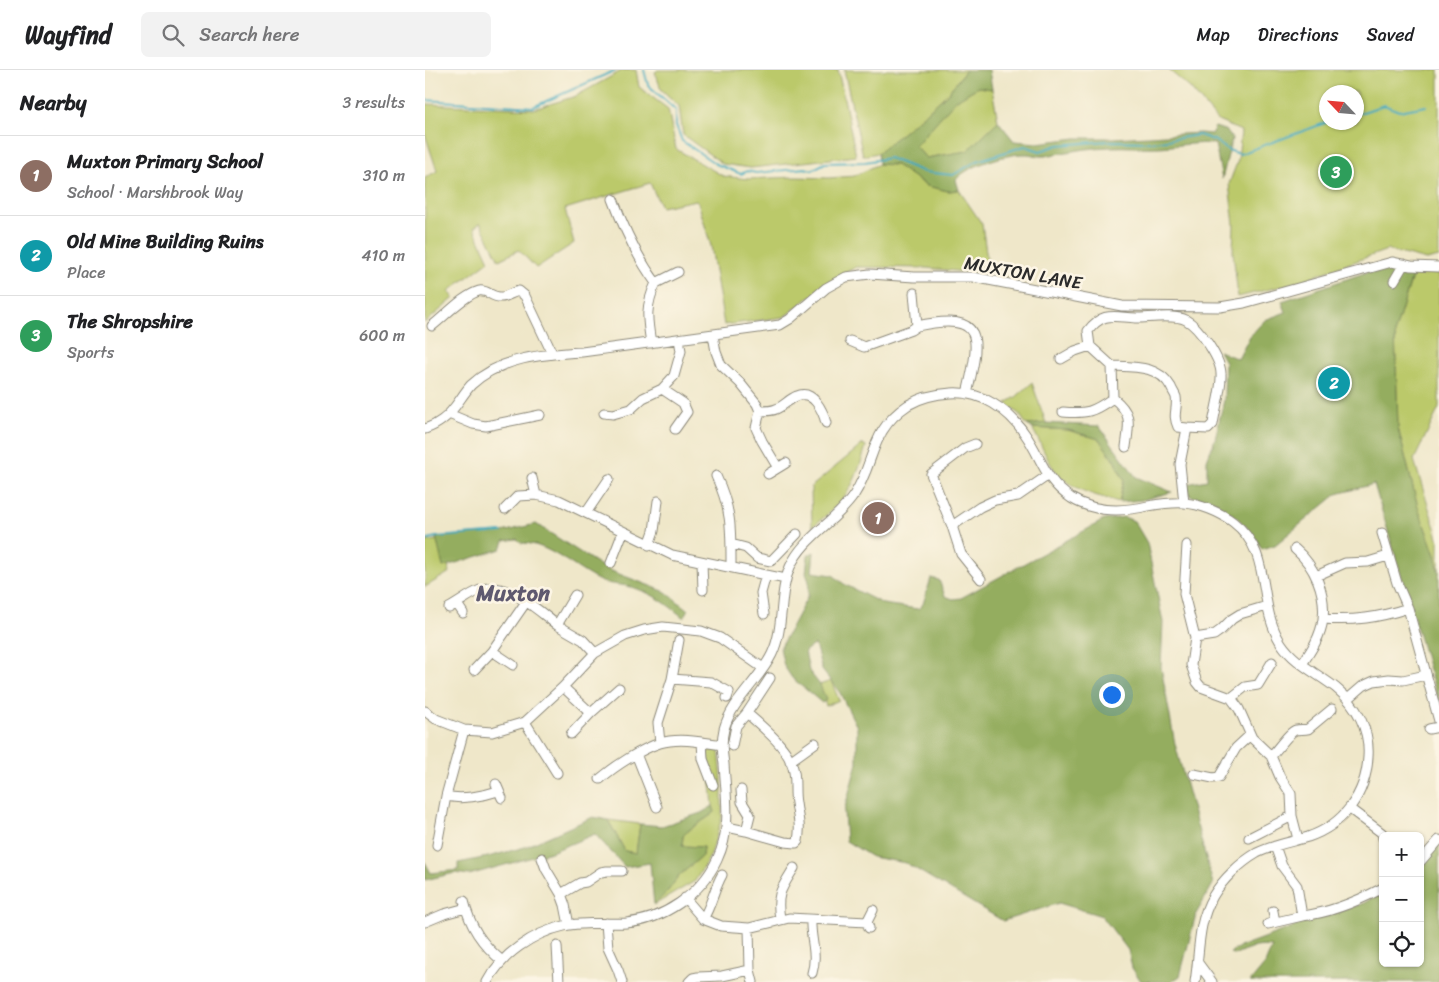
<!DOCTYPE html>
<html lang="en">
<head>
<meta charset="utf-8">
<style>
  :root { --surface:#fff; --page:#f2f2f2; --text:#202124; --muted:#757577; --line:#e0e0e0; --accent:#0b8043 }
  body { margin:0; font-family:Sriracha,sans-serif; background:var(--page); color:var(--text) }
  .controls { position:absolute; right:15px; bottom:15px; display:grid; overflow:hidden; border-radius:8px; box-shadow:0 1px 4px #0004 }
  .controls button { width:45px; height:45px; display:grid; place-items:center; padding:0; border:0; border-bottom:1px solid var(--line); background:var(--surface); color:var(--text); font:25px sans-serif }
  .compass { position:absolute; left:894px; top:15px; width:45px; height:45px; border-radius:50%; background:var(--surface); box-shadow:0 1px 4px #0004; rotate:296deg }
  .you { position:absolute; left:686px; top:624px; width:18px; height:18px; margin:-12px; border:4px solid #fff; border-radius:50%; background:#1a73e8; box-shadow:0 0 0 8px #1a73e833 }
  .badge { display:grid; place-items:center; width:32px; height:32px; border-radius:50%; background:var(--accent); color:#fff; font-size:16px; font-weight:700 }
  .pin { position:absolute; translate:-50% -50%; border:2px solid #fff; box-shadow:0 1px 5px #0006 }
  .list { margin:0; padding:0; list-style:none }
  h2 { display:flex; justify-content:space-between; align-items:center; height:65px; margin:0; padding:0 20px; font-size:21px }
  h2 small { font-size:16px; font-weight:400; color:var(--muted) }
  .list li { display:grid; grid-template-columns:32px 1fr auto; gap:15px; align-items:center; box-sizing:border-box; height:80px; padding:0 20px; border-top:1px solid var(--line) }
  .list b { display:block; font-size:19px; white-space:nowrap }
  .list p { margin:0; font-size:16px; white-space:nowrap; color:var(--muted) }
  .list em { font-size:16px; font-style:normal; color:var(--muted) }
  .icon { flex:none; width:28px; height:28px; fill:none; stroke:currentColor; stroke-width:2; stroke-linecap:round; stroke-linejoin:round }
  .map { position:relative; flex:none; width:1014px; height:912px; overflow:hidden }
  header { display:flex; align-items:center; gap:30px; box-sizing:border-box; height:70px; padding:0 25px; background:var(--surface); border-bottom:1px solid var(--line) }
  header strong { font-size:24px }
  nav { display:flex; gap:28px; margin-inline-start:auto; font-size:18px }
  .search { width:350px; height:45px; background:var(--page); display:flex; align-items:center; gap:12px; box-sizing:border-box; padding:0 18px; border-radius:8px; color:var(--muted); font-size:19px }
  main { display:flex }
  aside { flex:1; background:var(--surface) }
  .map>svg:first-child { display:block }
  .green { fill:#bbc96b; stroke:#737a4b; fill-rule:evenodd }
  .forest { fill:#94ad5f; stroke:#606c45 }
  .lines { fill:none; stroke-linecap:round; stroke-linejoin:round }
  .stream { stroke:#3ea9be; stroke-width:2 }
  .minor-casing { stroke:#8d897a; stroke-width:11 }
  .minor { stroke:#fff; stroke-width:9 }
  .labels { text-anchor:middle; stroke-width:5; stroke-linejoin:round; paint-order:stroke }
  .street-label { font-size:18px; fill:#2b2b2b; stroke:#fcf5e5 }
  .district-label { font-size:22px; font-weight:bold; fill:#5e596f; stroke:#fcf5e5 }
</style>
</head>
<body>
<header>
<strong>Wayfind</strong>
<div class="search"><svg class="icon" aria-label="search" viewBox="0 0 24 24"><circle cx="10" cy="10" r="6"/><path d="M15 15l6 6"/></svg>Search here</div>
<nav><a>Map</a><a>Directions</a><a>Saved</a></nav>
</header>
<main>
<aside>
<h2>Nearby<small>3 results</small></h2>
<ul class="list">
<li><span class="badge" style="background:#8d6e63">1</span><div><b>Muxton Primary School</b><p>School · Marshbrook Way</p></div><em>310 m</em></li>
<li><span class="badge" style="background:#0f9aa8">2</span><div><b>Old Mine Building Ruins</b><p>Place</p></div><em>410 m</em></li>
<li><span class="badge" style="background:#2e9e5b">3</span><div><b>The Shropshire</b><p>Sports</p></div><em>600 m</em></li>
</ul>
</aside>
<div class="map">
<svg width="1014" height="912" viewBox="0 0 1014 912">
  <rect width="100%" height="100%" fill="#fcf5e5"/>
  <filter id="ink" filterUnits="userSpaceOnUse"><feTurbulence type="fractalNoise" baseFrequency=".02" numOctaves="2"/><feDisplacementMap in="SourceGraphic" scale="10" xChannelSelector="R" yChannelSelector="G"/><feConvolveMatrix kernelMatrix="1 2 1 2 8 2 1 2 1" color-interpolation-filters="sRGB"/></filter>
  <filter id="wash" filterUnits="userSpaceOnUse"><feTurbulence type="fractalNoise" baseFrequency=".0096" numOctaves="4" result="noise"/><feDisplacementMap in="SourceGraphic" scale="20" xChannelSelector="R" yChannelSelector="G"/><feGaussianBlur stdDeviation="1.12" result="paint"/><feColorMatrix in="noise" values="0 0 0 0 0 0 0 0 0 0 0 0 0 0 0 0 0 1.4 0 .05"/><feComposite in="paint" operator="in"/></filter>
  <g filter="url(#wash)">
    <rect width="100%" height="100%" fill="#efe7c9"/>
    <path class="green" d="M 198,0 L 211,0 L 214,17 L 243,39 L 251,79 L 298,106 L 323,109 L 370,107 L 404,108 L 429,106 L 454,94 L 471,95 L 502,116 L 523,121 L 534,120 L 557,154 L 562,189 L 560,204 L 502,198 L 431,197 L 405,211 L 359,247 L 299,255 L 286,176 L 273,132 L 271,130 L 236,137 L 225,113 L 140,139 L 149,173 L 111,198 L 94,180 L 74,190 L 55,153 L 49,158 L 64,191 L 24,221 L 29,228 L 0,253 L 0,108 L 12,101 L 0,64 L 0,34 L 109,39 L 151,26 Z
      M 233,0 L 413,0 L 431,86 L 326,98 L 298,94 L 258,65 L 254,36 L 236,19 L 230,2 Z
      M 419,0 L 541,0 L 522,24 L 501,43 L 453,83 L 438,86 Z
      M 744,0 L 1014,0 L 1014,187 L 1001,190 L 962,180 L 873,212 L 813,227 L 808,182 L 809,154 L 804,114 L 813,90 L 816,61 L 793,51 L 765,18 ZM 902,22 L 932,22 L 932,52 L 902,52 Z
      M 553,17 L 567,19 L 573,51 L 543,81 L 501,88 L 490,76 L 527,32 Z
      M 989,200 L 1005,203 L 1014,203 L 1014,338 L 989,390 L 1014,471 L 1014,503 L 1010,485 L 994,441 L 973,358 L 970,261 Z
      M 607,313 L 621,353 L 602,355 L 594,344 L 581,333 L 591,327 Z
      M 607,358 L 643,360 L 674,369 L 689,390 L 699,410 L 694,432 C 669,425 642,419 627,396 C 620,386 614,369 607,358 Z
      M 438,374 L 441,376 C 429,417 422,430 388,456 L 387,456 L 386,417 Z
      M 16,469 L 25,502 L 0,517 L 0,472 Z
      M 406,611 L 414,630 L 401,636 L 394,615 Z
      M 283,680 L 294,680 L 297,709 L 297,747 L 286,785 L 270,811 L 229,835 L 242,822 L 254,806 L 277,786 L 278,777 L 257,776 L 258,766 C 267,756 279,751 290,742 L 288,736 Z
      M 183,750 L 215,754 L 211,783 L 200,781 Z"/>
    <path class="forest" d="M 541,0 L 564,0 L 567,19 L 553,17 L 530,31 L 490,76 L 501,88 L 542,81 L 573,51 L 589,71 L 612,73 L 651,68 L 689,68 L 775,63 L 786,64 L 790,57 L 802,61 L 807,69 L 797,109 L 790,74 C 771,72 753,76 734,77 C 717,78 701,76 684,77 C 662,78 642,82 620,86 C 613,87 605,83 597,84 C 582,84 539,97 531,110 L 534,120 L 523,121 L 502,116 L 471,95 L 454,94 L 453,83 L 501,43 L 522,24 Z
      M 960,196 L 989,200 L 970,261 L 973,358 L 994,441 L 1010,485 L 1014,503 L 1014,633 L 949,414 L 912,424 L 850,475 L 837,479 C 823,451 794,431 765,426 L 762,414 L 782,410 L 782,390 L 790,369 L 799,330 L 800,292 L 794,281 L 813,289 L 825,266 L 840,250 L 861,242 L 857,231 Z
      M 621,353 L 674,356 L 711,407 L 747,422 L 717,430 L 694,432 L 699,410 L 689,390 L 674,369 L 643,360 L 607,358 L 602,355 Z
      M 699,447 L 709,451 L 722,473 L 738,552 L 736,597 L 750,674 L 788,814 L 771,844 L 755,906 L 746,912 L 716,911 L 707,898 L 703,880 L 677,846 L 634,833 L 578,851 L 481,793 L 447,787 L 421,771 L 419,741 L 432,693 L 432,657 L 415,623 L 397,600 L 390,574 L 380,581 L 384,601 L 395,615 L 401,630 L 397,633 L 367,608 L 359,596 L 355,578 L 383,526 L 384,511 L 381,503 L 383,485 L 389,482 L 387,502 L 408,505 L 419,514 L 458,534 L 493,539 L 498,534 L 506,508 L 514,510 L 520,526 L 528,529 L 536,528 L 679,450 Z
      M 111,454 L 181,499 L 241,522 L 263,540 L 259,548 C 242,534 228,523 206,517 C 196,514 184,515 175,511 C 151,500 122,472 96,473 L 92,469 L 79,471 L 76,479 L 18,497 L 11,467 L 77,462 Z
      M 288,736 L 290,742 C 279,751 267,756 258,766 L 257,776 L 278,777 L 277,786 L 254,806 L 242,822 L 229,835 L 225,793 L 200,797 L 170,764 L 126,782 L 44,805 L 30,803 L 0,810 L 0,792 L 6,803 L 33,800 L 33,793 L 63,787 L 100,777 L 168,747 L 183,750 L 200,781 L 211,783 L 215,754 L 237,756 L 276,743 Z
      M 1014,772 L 1014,912 L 825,912 L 840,894 L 847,877 C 833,875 822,878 809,885 L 805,883 L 814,877 L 873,855 L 939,833 L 958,821 L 958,893 L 995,893 L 995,794 Z"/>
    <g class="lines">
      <path class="stream" d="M 219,0 L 223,15 L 251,40 L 251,55 L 257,71 L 291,94 L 316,104 L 322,101 L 331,103 L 380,98 L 387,100 L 400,93 L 440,92 L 464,88 L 499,102 L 528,105 L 552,91 L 600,76 L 615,81 L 633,75 L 683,71 L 729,72 L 774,65 L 789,70 L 803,80 L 815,84 L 903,52
        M 0,30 L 108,37 L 191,0
        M 932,44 L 959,35 L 974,41 L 1001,36
        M 0,470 L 11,467 L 77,462"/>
    </g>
  </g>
  <g filter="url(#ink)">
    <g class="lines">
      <g class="minor-casing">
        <path id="minor" d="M 188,129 C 199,159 212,187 231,213 L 253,202
          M 969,211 L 979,194
          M 489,223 L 492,256 C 561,241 555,268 542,324
          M 7,256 C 19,247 39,225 54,221 C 62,219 67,228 76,227 C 82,227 87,222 94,221 L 100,226 L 127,283
          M 288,265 L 291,282 L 296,295 L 315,313 L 332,334 L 335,341 C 340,341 347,341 351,339 C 359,336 364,329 372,326 C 388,319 398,341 401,353
          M 425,271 L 439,277 L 486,260 L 492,256
          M 226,273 C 222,249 220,236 231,213
          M 665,276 L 663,261 C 678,241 689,247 711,248 C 725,248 750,244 761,250 C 774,257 796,289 796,304 C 797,317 790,340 788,354 L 783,359 L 762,358 L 755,394 L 759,433
          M 636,289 L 650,281 L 665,276 L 687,296 L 688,328 C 668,342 662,344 638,342
          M 687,296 C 708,297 734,295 746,317 C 747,320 750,324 751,327 C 753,340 747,344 753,357 L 762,358
          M 237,319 L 258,333 L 262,342 L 250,359
          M 688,328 C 708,344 704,353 701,377
          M 335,341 L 331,358 L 337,371 L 353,398
          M 179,343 L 188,344 L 206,339 L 218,328 L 237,319 L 249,306 L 256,281 L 254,269
          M 24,344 L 48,354 L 61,356 L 115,345
          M 0,359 C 6,357 12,354 17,350 C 29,342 36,326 46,315 C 76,287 118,284 157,282 L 355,255 L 365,249 L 401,218 L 421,207 L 445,204 L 489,207 L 548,207 L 697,236 L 795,237 L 819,233 L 967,192 L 986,196 L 1014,197
          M 550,374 L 540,378 L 506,404 L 527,456 L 555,437 L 570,430 L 593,426 L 622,406
          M 343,404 L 361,393
          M 291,406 C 307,440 306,460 306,497
          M 107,408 L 111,425
          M 80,439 L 93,426 L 111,425 L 134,430 L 247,485 L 341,505 L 336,523 L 339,544
          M 161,443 L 184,409
          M 527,456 L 536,484 L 556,509
          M 957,463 L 972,513 L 983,538 L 1014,651
          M 306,474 L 321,478 L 332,488 L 346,491 L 372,464
          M 224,475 L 229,461 L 233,431
          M 762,475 L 759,524 L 770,568
          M 870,479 C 890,496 901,523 898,549 C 896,566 886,581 877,594
          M 277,492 L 278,520
          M 186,493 L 198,462
          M 341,505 L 361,509
          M 891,506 L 920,493 L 943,492 L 963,486
          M 32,534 L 38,543
          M 842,536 L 815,544 L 807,549 L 796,560 L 789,565 L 770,568 L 766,595 L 772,612 L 776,617 L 806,628 L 814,639 L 827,668 L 846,686 L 855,707 L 866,724 L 867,746 L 873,769
          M 24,538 C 35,532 45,524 55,520 C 80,509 114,541 132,555 L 150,525
          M 898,549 C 929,551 953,548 983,538
          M 132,555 L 158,570 L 170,583
          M 67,581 L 88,595
          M 49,600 L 67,581 L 101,532
          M 247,609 L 286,612 L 304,622 L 302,628
          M 138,617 L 166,643 L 146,664
          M 806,628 L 820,617 L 833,615 L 847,592
          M 923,629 L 938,616 L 949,611 L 964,609 L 978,610 L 1001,605
          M 0,641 L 11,649 L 39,660 L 67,662 L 100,652 L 138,617 L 170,583 L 200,566 L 219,560 L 238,557 L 276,561 L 295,568 L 338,598
          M 166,643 L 194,618
          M 100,652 L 132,703
          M 1004,659 L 1014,657
          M 277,672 L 278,689 L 288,715
          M 235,673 L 233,653 L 247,609 L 254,570
          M 307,676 L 311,656 L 322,643
          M 211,684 L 232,737
          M 846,686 C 852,680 865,661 871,660 C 875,659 879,660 883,659 L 907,639
          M 365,691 L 390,673
          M 769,704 L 788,708 L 794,707 L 811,678 L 825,665
          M 175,709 C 190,696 216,679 235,673 C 254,667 278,672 297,675
          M 71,714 L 77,728
          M 316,720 L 317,732 L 325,745 L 321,761
          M 21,726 L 39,660
          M 925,739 L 957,763 L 958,768
          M 302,757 L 321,761 L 360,772 L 371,773 L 373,771 C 376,754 373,749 371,733 C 369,723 371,712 369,702 C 365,678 339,659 322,643 L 345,608
          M 824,768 L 867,746
          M 12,775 L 21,726 C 36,730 58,726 73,721
          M 117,788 L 121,799 L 136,824 L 155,813 L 161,812 L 176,802 L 182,801 L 197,801
          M 995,792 L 1014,770
          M 136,824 L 140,835 L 144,855
          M 260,828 L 278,849 L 296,856 L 324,858 L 364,848 L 442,852
          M 39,831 C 45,857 57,874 77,891
          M 848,841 L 850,852
          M 877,846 C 905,843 933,831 958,818
          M 278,849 C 287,834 289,819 297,805
          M 355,849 C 351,824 356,819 369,798
          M 386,850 C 385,869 393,884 387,903
          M 0,852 L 19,844 L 41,838
          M 181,853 L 183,878 L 193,900 L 197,912
          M 843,854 L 877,846 L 872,816 L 857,796 L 850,776
          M 324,858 L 325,900 L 328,912
          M 444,858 L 442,852 L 448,840
          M 132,876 L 134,912
          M 773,893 L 787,912
          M 62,912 C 77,884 108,863 139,856 C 158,852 180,854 201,853 C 238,850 276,824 292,790 C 307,759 301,727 299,694 C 297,682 296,671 299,659 C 307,630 334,611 347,584 C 360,557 353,525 365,497 C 378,467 411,452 429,425 C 451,391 444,361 483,335 C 496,327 510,324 526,323 C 556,321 583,339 600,364 C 617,388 619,410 646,428 C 670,443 697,442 723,436 C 735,434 747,432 759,433 C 775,434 795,442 808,452 C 849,483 831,534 856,573 C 870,594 892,603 911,618 C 932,635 945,660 943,687 C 941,725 918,755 883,767 C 866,772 848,775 832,783 C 815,793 798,809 788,826 C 772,854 775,881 770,912
          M 264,912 L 268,908 L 273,907 L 297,906 L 325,900"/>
      </g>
      <use href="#minor" class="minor"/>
    </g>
  </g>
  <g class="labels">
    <g class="street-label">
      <text transform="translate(598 203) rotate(10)" y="6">MUXTON LANE</text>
    </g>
    <g class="district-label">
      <text x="88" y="531">Muxton</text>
    </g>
  </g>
</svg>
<div class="controls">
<button>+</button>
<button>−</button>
<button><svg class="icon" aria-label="locate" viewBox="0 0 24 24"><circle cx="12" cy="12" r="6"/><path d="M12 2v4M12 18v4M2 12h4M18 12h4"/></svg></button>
</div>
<svg class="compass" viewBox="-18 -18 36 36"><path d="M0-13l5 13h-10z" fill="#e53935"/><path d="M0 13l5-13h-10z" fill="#757577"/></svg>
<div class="you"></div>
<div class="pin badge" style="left:453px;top:448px;background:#8d6e63">1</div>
<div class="pin badge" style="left:909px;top:313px;background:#0f9aa8">2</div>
<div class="pin badge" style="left:911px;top:102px;background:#2e9e5b">3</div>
</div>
</main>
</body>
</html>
